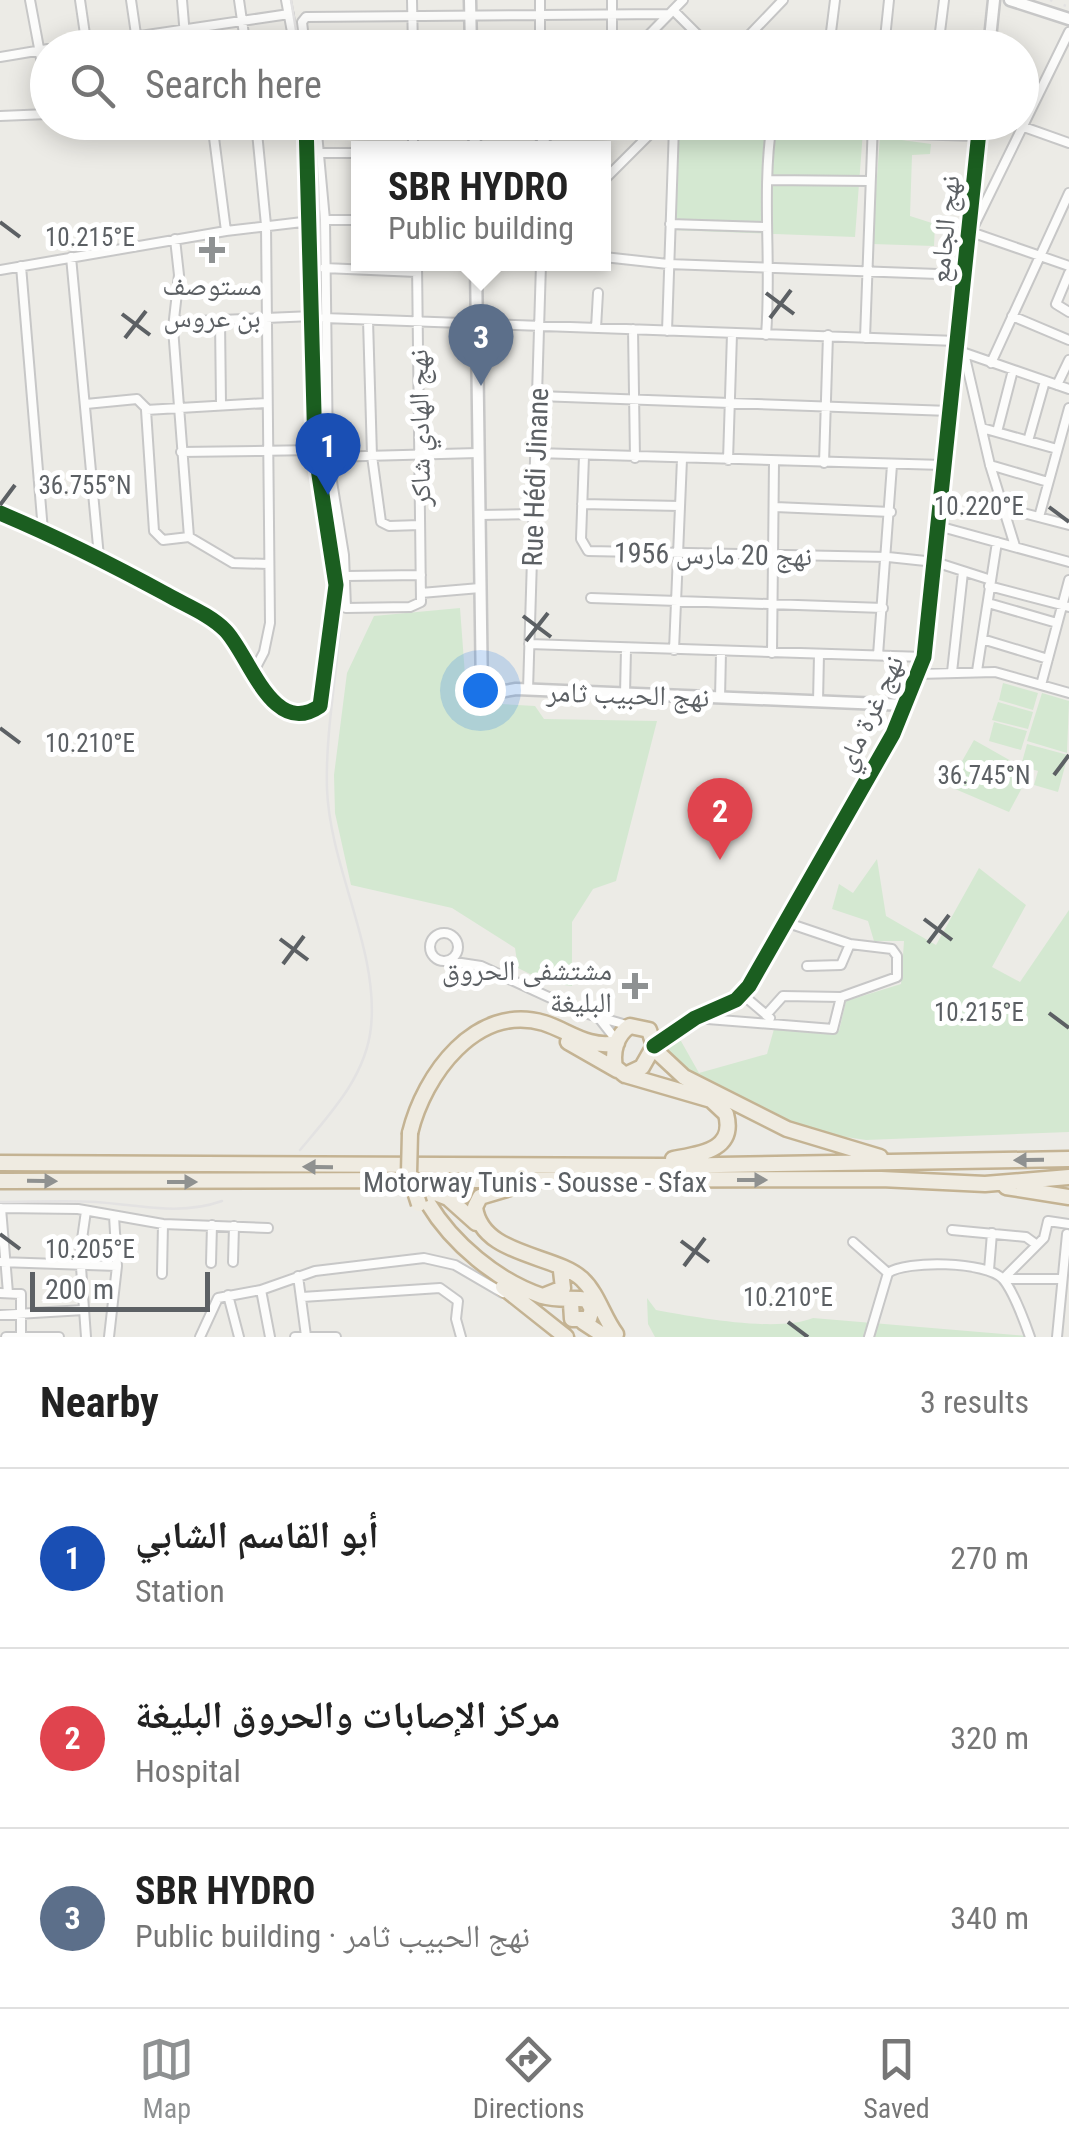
<!DOCTYPE html>
<html lang="en">
<head>
<meta charset="utf-8">
<style>
  :root { --surface:#fff; --page:#f2f2f2; --text:#222; --muted:#767676; --line:#e0e0e0; --accent:#8e9192 }
  body { margin:0; font-family:"Roboto Condensed","Noto Naskh Arabic",sans-serif; background:var(--page); color:var(--text) }
  .scale { position:absolute; left:30px; bottom:25px; width:180px; box-sizing:border-box; padding-left:10px; border:5px solid #5c6064; border-top:0; font-size:28px; line-height:35px; white-space:nowrap; color:#5c6064; -webkit-text-stroke:8px #fff; paint-order:stroke }
  .you { position:absolute; left:480px; top:690px; width:35px; height:35px; margin:-25px; border:8px solid #fff; border-radius:50%; background:#1a73e8; box-shadow:0 0 0 15px #1a73e833 }
  .badge { display:grid; place-items:center; width:65px; height:65px; border-radius:50%; background:var(--accent); color:#fff; font-size:32px; font-weight:700 }
  .pin { position:absolute; translate:-50% -82px; filter:drop-shadow(0 2px 5px #0008) }
  .pin::after { content:''; position:absolute; top:52px; width:35px; height:30px; background:inherit; clip-path:polygon(0 0,100% 0,50% 100%) }
  .popup { position:absolute; left:351px; top:141px; width:260px; height:130px; box-sizing:border-box; display:grid; place-content:center; border-radius:0px; background:var(--surface); filter:drop-shadow(0 2px 8px #0005); font-size:32px; white-space:nowrap; color:var(--muted) }
  .popup b { font-size:38px; color:var(--text) }
  .popup::after { content:''; position:absolute; left:50%; top:100%; margin-left:-20px; border:20px solid transparent; border-top-color:var(--surface) }
  .list { margin:0; padding:0; list-style:none }
  h2 { display:flex; justify-content:space-between; align-items:center; height:130px; margin:0; padding:0 40px; font-size:42px }
  h2 small { font-size:32px; font-weight:400; color:var(--muted) }
  .list li { display:grid; grid-template-columns:65px 1fr auto; gap:30px; align-items:center; box-sizing:border-box; height:180px; padding:0 40px; border-top:2px solid var(--line) }
  .list b { display:block; font-size:38px; white-space:nowrap }
  .list p { margin:0; font-size:32px; white-space:nowrap; color:var(--muted) }
  .list em { font-size:32px; font-style:normal; color:var(--muted) }
  .icon { flex:none; width:55px; height:55px; fill:none; stroke:currentColor; stroke-width:2; stroke-linecap:round; stroke-linejoin:round }
  .map { position:relative; flex:none; width:1069px; height:1337px; overflow:hidden }
  .search { position:absolute; background:var(--surface); box-shadow:0 5px 25px #0003; left:30px; right:30px; top:30px; height:110px; display:flex; align-items:center; gap:25px; box-sizing:border-box; padding:0 35px; border-radius:55px; color:var(--muted); font-size:38px }
  .sheet { height:670px; background:var(--surface) }
  nav { display:flex; justify-content:space-around; align-items:center; box-sizing:border-box; height:140px; border-top:2px solid var(--line); background:var(--surface); font-size:28px; color:var(--muted) }
  nav a { display:grid; justify-items:center; gap:5px }
  nav .on { color:var(--accent) }
  .map>svg:first-child { display:block }
  .green { fill:#d4e8d1 }
  .lines { fill:none; stroke-linecap:round; stroke-linejoin:round }
  .street-casing { stroke:#c7c7c7; stroke-width:12 }
  .secondary-casing { stroke:#c7c7c7; stroke-width:15 }
  .highway-casing { stroke:#c4b393; stroke-width:19 }
  .street { stroke:#fcfcfb; stroke-width:8 }
  .secondary { stroke:#fcfcfb; stroke-width:10 }
  .highway { stroke:#efebe1; stroke-width:14 }
  .tram { stroke:#e3e2e2; stroke-width:2.5 }
  .rail { stroke:#e3e2e2; stroke-width:2.5; stroke-dasharray:2.5 12; stroke-linecap:butt }
  .highway-bridge-casing { stroke:#c4b393; stroke-width:19; stroke-linecap:butt }
  .highway-bridge { stroke:#efebe1; stroke-width:14 }
  .cycleway-casing { stroke:#fff; stroke-width:21 }
  .cycleway { stroke:#1b5e20; stroke-width:15 }
  .oneway { fill:#8f9190 }
  .ticks { fill:none; stroke:#5c6064; stroke-width:4 }
  .poi-dot { fill:#8e9192; stroke:#fff; stroke-width:4 }
  .labels { text-anchor:middle; stroke-width:10; stroke-linejoin:round; paint-order:stroke }
  .street-label { font-size:28px; fill:#5c6064; stroke:#fff }
  .poi-label { font-size:28px; fill:#5c6064; stroke:#fff }
  .ticks-label { font-size:25px; text-anchor:middle; fill:#5c6064; stroke:#fff; stroke-width:10; stroke-linejoin:round; paint-order:stroke }
</style>
</head>
<body>
<div class="map">
<svg width="1069" height="1337" viewBox="0 0 1069 1337">
  <rect width="100%" height="100%" fill="#ecebe6"/>
  <path class="green" d="M 675,127 L 863,131 L 855,237 L 671,230 Z
    M 880,137 L 931,144 L 930,154 L 912,155 L 910,216 L 935,224 L 934,246 L 872,244 Z
    M 460,608 L 467,702 L 535,706 L 544,719 L 657,721 L 616,881 L 593,889 L 572,922 L 572,986 L 548,983 L 518,968 L 515,948 L 452,908 L 351,885 L 335,813 L 334,775 L 347,673 L 374,616 Z
    M 1003,683 L 1038,693 L 1033,710 L 999,700 Z
    M 1042,693 L 1069,701 L 1067,753 L 1027,741 Z
    M 998,702 L 1033,712 L 1028,729 L 992,720 Z
    M 994,722 L 1027,731 L 1021,750 L 989,741 Z
    M 974,740 L 1020,766 L 1014,776 L 1025,782 L 1009,812 L 948,786 Z
    M 1027,744 L 1068,755 L 1058,792 L 1034,785 L 1038,771 L 1021,766 Z
    M 877,859 L 886,916 L 936,945 L 979,868 L 1026,905 L 992,967 L 1020,982 L 1069,910 L 1069,1132 L 866,1140 L 806,1131 L 668,1061 L 662,1051 L 677,1034 L 699,1073 L 767,1054 L 774,1029 L 839,1031 L 846,1001 L 901,984 L 904,941 L 874,941 L 868,921 L 832,909 L 839,884 L 853,893 Z
    M 647,1298 L 656,1310 C 695,1317 777,1333 813,1318 L 1039,1337 L 655,1337 L 648,1324 Z"/>
  <g class="lines">
    <g class="street-casing">
      <path id="street" d="M 30,0 L 48,96
        M 80,0 L 87,48
        M 131,0 L 138,48
        M 182,0 L 186,48
        M 239,0 L 246,48
        M 286,0 L 295,48
        M 412,0 L 413,48
        M 540,0 L 540,48
        M 612,0 L 612,48
        M 673,10 L 711,48
        M 1069,32 L 971,232 L 1069,266
        M 744,41 L 794,48
        M 59,48 L 289,14
        M 305,48 L 302,22 L 306,17 L 669,14
        M 636,48 L 683,0
        M 737,48 L 783,0
        M 829,48 L 835,0
        M 884,48 L 889,0
        M 938,48 L 944,0
        M 0,57 L 48,49
        M 0,116 L 48,114
        M 212,122 L 226,231
        M 316,122 L 325,220 L 328,457 L 344,555 L 346,608 L 410,607 L 421,602 L 417,264
        M 541,122 L 542,143
        M 1010,122 L 1069,143
        M 674,127 L 872,129
        M 872,133 L 979,136
        M 539,145 L 561,122
        M 413,148 L 413,122
        M 320,153 L 358,153
        M 604,180 L 662,122
        M 768,180 L 869,181
        M 325,220 L 358,220
        M 670,224 L 767,227
        M 175,239 L 179,275 L 173,328 L 189,537 L 233,563 L 268,564
        M 71,257 L 99,557
        M 604,257 L 668,264 L 965,275
        M 21,266 L 43,531
        M 324,268 L 417,272
        M 0,270 L 226,231 L 311,221
        M 1069,273 L 1056,304 L 1069,312
        M 1012,316 L 1069,340
        M 324,318 L 957,341
        M 368,320 L 372,456 L 381,522 L 389,526 L 420,525
        M 220,321 L 221,404
        M 174,322 L 313,316
        M 596,328 L 598,293
        M 633,329 L 635,458
        M 667,331 L 674,127 L 669,122
        M 766,335 C 772,264 761,193 772,122
        M 865,338 L 873,122
        M 962,352 L 1069,389
        M 964,353 L 990,465 L 1015,546
        M 991,363 L 1069,193
        M 1057,385 L 1069,360
        M 538,396 L 950,411
        M 86,404 L 137,399 L 147,409
        M 982,428 L 1057,449
        M 997,432 L 1013,370
        M 1028,441 L 1045,381
        M 181,452 L 316,450
        M 536,453 L 943,465
        M 584,456 L 581,539 L 588,551 L 888,557 L 935,562 L 988,579
        M 328,457 L 478,453
        M 728,460 L 732,334
        M 824,463 L 828,335
        M 990,465 L 1048,482
        M 582,504 L 680,506
        M 775,507 L 891,512
        M 1004,508 L 1069,525
        M 0,513 C 57,537 111,564 166,594 C 185,605 209,614 225,630 C 249,654 272,739 320,706 L 336,585 L 315,449 L 306,122
        M 479,515 L 534,514
        M 1039,517 L 1069,408
        M 938,526 L 1069,562
        M 189,537 L 163,540 L 154,531 L 146,410 L 266,403
        M 346,576 L 421,575
        M 989,586 L 1069,607
        M 421,593 L 480,588
        M 591,598 L 883,608
        M 988,603 L 1057,623
        M 982,639 L 1048,659
        M 529,644 L 924,657
        M 674,650 L 682,459
        M 772,653 L 774,462
        M 878,655 L 892,465
        M 977,671 L 997,542
        M 952,672 L 963,572
        M 253,673 L 264,652 L 270,623 L 266,225 L 256,122
        M 918,674 L 995,672 L 1069,693
        M 1041,685 L 1069,580
        M 528,690 L 541,264
        M 625,694 L 626,649
        M 720,698 L 721,652
        M 818,702 L 819,654
        M430 947a14 14 0 1 1 28 0a14 14 0 1 1-28 0Z
        M 448,961 L 481,966 L 581,1012 L 630,1026
        M 807,966 L 841,965 L 850,944
        M 743,995 L 770,1018
        M 766,1015 L 783,996 L 841,997 L 897,977 L 897,956 L 892,949 L 850,944 L 785,922
        M 599,1018 L 617,1041
        M 695,1018 L 833,1029 L 841,997
        M 0,1208 L 78,1209 L 163,1224 L 268,1228
        M 1,1208 L 8,1293
        M 86,1211 L 80,1253 L 86,1337
        M 952,1230 L 1026,1237 L 1037,1245
        M 853,1242 L 888,1273
        M 0,1262 L 117,1266
        M 233,1262 L 234,1226
        M 211,1263 L 212,1225
        M 989,1270 L 992,1233
        M 162,1274 L 163,1224
        M 298,1276 L 306,1336
        M 1003,1279 L 1044,1238 L 1048,1221 L 1069,1224
        M 1003,1279 L 1062,1279
        M 261,1290 L 270,1337
        M 0,1293 L 21,1294 L 21,1336
        M 228,1295 L 239,1337
        M 302,1297 L 440,1288 L 458,1301 L 456,1319 L 461,1337
        M 0,1315 L 84,1310
        M 6,1337 L 59,1337
        M 109,1337 L 117,1266 L 114,1216
        M 200,1337 L 218,1298 L 261,1290 L 315,1271 L 424,1258 L 455,1265 L 503,1293
        M 295,1337 L 336,1337
        M 869,1337 L 888,1273 C 906,1260 986,1261 1003,1279 C 1014,1292 1024,1320 1030,1337
        M 1057,1337 L 1067,1234"/>
    </g>
    <g class="secondary-casing">
      <path id="secondary" d="M 470,0 L 471,48
        M 1010,0 L 1069,19
        M 989,48 L 994,0
        M 474,122 L 475,148
        M 476,264 L 482,695 L 516,689 L 906,705
        M 654,1046 L 695,1018 L 736,1000 L 749,986 L 893,734 L 924,657 L 980,122"/>
    </g>
    <g class="highway-casing">
      <path id="highway" d="M 630,1026 L 649,1030 L 654,1046 L 642,1067 L 625,1075 L 615,1067 C 612,1052 616,1035 630,1026 Z
        M 568,1042 L 617,1070
        M 653,1048 L 684,1077 L 787,1129 L 880,1157
        M 625,1075 L 711,1100 L 726,1114 C 736,1151 699,1154 673,1159
        M 410,1133 C 424,1075 476,1003 544,1023 C 569,1031 588,1049 617,1043
        M 0,1163 L 661,1166 L 1069,1159
        M 0,1181 L 881,1179 L 985,1184 L 1069,1177
        M 420,1187 L 448,1198 L 476,1223
        M 1006,1187 L 1069,1197
        M 510,1188 L 480,1197 L 475,1207 C 481,1256 555,1254 582,1279 C 598,1294 603,1317 616,1334
        M 428,1203 C 452,1243 497,1281 542,1296 C 559,1301 573,1297 587,1300 L 592,1309 L 589,1319 L 572,1319 L 571,1303
        M 503,1287 L 566,1337
        M 543,1296 L 563,1288 L 561,1271
        M 583,1322 L 606,1337"/>
    </g>
    <use href="#street" class="street"/>
    <use href="#secondary" class="secondary"/>
    <use href="#highway" class="highway"/>
    <path class="tram" d="M 291,0 L 299,48
      M 300,1150 C 331,1113 366,1076 371,1027 C 379,950 330,868 327,789 C 325,723 341,657 342,592 C 343,543 327,497 322,449 C 312,341 328,230 312,122
      M 0,1202 C 32,1202 64,1200 96,1202 C 139,1205 180,1216 222,1201"/>
    <path class="rail" d="M 1050,0 L 1069,7"/>
    <g class="highway-bridge-casing">
      <path id="highway-bridge" d="M 410,1133 L 409,1173 L 419,1204"/>
    </g>
    <use href="#highway-bridge" class="highway-bridge"/>
    <g class="cycleway-casing">
      <path id="cycleway" d="M 0,513 C 57,537 111,564 166,594 C 185,605 209,614 225,630 C 249,654 272,739 320,706 L 336,585 L 315,449 L 306,122
        M 654,1046 L 695,1018 L 736,1000 L 749,986 L 893,734 L 924,657 L 980,122"/>
    </g>
    <use href="#cycleway" class="cycleway"/>
  </g>
  <defs><path id="oneway-solid" d="M-6-.8H1V-3.2L6.5 0L1 3.2V.8H-6Z" transform="scale(2.5)"/></defs>
  <g class="oneway">
    <use href="#oneway-solid" transform="translate(1029 1160) rotate(179)"/>
    <use href="#oneway-solid" transform="translate(318 1167) rotate(-179)"/>
    <use href="#oneway-solid" transform="translate(752 1180)"/>
    <use href="#oneway-solid" transform="translate(42 1181) rotate(1)"/>
    <use href="#oneway-solid" transform="translate(182 1182)"/>
  </g>
  <path class="ticks" d="M 0,222 L 20,237M 766,293 L 794,314M 122,314 L 150,335M 770,318 L 791,290M 125,338 L 146,311M 0,505 L 15,485M 1049,507 L 1069,522M 523,616 L 551,637M 526,641 L 548,613M 0,728 L 20,743M 1054,775 L 1069,755M 924,919 L 952,940M 280,939 L 308,960M 928,943 L 949,915M 283,964 L 304,936M 1049,1013 L 1069,1028M 0,1234 L 20,1249M 681,1241 L 709,1262M 684,1266 L 705,1238M 788,1322 L 808,1337"/>
  <g class="poi-dot">
    <path d="M207 235h10v10h10v10h-10v10h-10v-10h-10v-10h10z"/>
    <path d="M630 971h10v10h10v10h-10v10h-10v-10h-10v-10h10z"/>
  </g>
  <g class="labels">
    <g class="street-label">
      <text transform="translate(944 229) rotate(-84)" y="10">نهج الجامع</text>
      <text transform="translate(419 428) rotate(-91)" y="10">نهج الهادي شاكر</text>
      <text transform="translate(535 477) rotate(-88)" y="10">Rue Hédi Jinane</text>
      <text transform="translate(713 554) rotate(1)" y="10">نهج 20 مارس 1956</text>
      <text transform="translate(628 694) rotate(2)" y="10">نهج الحبيب ثامر</text>
      <text transform="translate(869 713) rotate(-65)" y="10">نهج غرة ماي</text>
      <text x="535" y="1192">Motorway Tunis - Sousse - Sfax</text>
    </g>
    <g class="poi-label">
      <text x="212" y="295">مستوصف<tspan x="212" dy="32">بن عروس</tspan></text>
      <text x="612" y="980" text-anchor="end">مشتشفى الحروق<tspan x="612" dy="32">البليغة</tspan></text>
    </g>
  </g>
  <g class="ticks-label">
    <text x="90" y="246">10.215°E</text>
    <text x="85" y="494">36.755°N</text>
    <text x="979" y="515">10.220°E</text>
    <text x="90" y="752">10.210°E</text>
    <text x="984" y="784">36.745°N</text>
    <text x="979" y="1021">10.215°E</text>
    <text x="90" y="1258">10.205°E</text>
    <text x="788" y="1306">10.210°E</text>
  </g>
</svg>
<div class="scale">200 m</div>
<div class="you"></div>
<div class="pin badge" style="left:328px;top:495px;background:#1a4fb4">1</div>
<div class="pin badge" style="left:720px;top:860px;background:#e0444e">2</div>
<div class="pin badge" style="left:481px;top:386px;background:#5c6f8a">3</div>
<div class="popup"><b>SBR HYDRO</b>Public building</div>
<div class="search"><svg class="icon" aria-label="search" viewBox="0 0 24 24"><circle cx="10" cy="10" r="6"/><path d="M15 15l6 6"/></svg>Search here</div>
</div>
<section class="sheet">
<h2>Nearby<small>3 results</small></h2>
<ul class="list">
<li><span class="badge" style="background:#1a4fb4">1</span><div><b>أبو القاسم الشابي</b><p>Station</p></div><em>270 m</em></li>
<li><span class="badge" style="background:#e0444e">2</span><div><b>مركز الإصابات والحروق البليغة</b><p>Hospital</p></div><em>320 m</em></li>
<li><span class="badge" style="background:#5c6f8a">3</span><div><b>SBR HYDRO</b><p>Public building · نهج الحبيب ثامر</p></div><em>340 m</em></li>
</ul>
</section>
<nav>
<a class="on"><svg class="icon" aria-label="map" viewBox="0 0 24 24"><path d="M3 6l6-2 6 2 6-2v14l-6 2-6-2-6 2zM9 4v14M15 6v14"/></svg>Map</a>
<a><svg class="icon" aria-label="directions" viewBox="0 0 24 24"><path d="M12 3l9 9-9 9-9-9zM9 14v-3h6M13 9l2 2-2 2"/></svg>Directions</a>
<a><svg class="icon" aria-label="saved" viewBox="0 0 24 24"><path d="M7 4h10v16l-5-4-5 4z"/></svg>Saved</a>
</nav>
</body>
</html>
